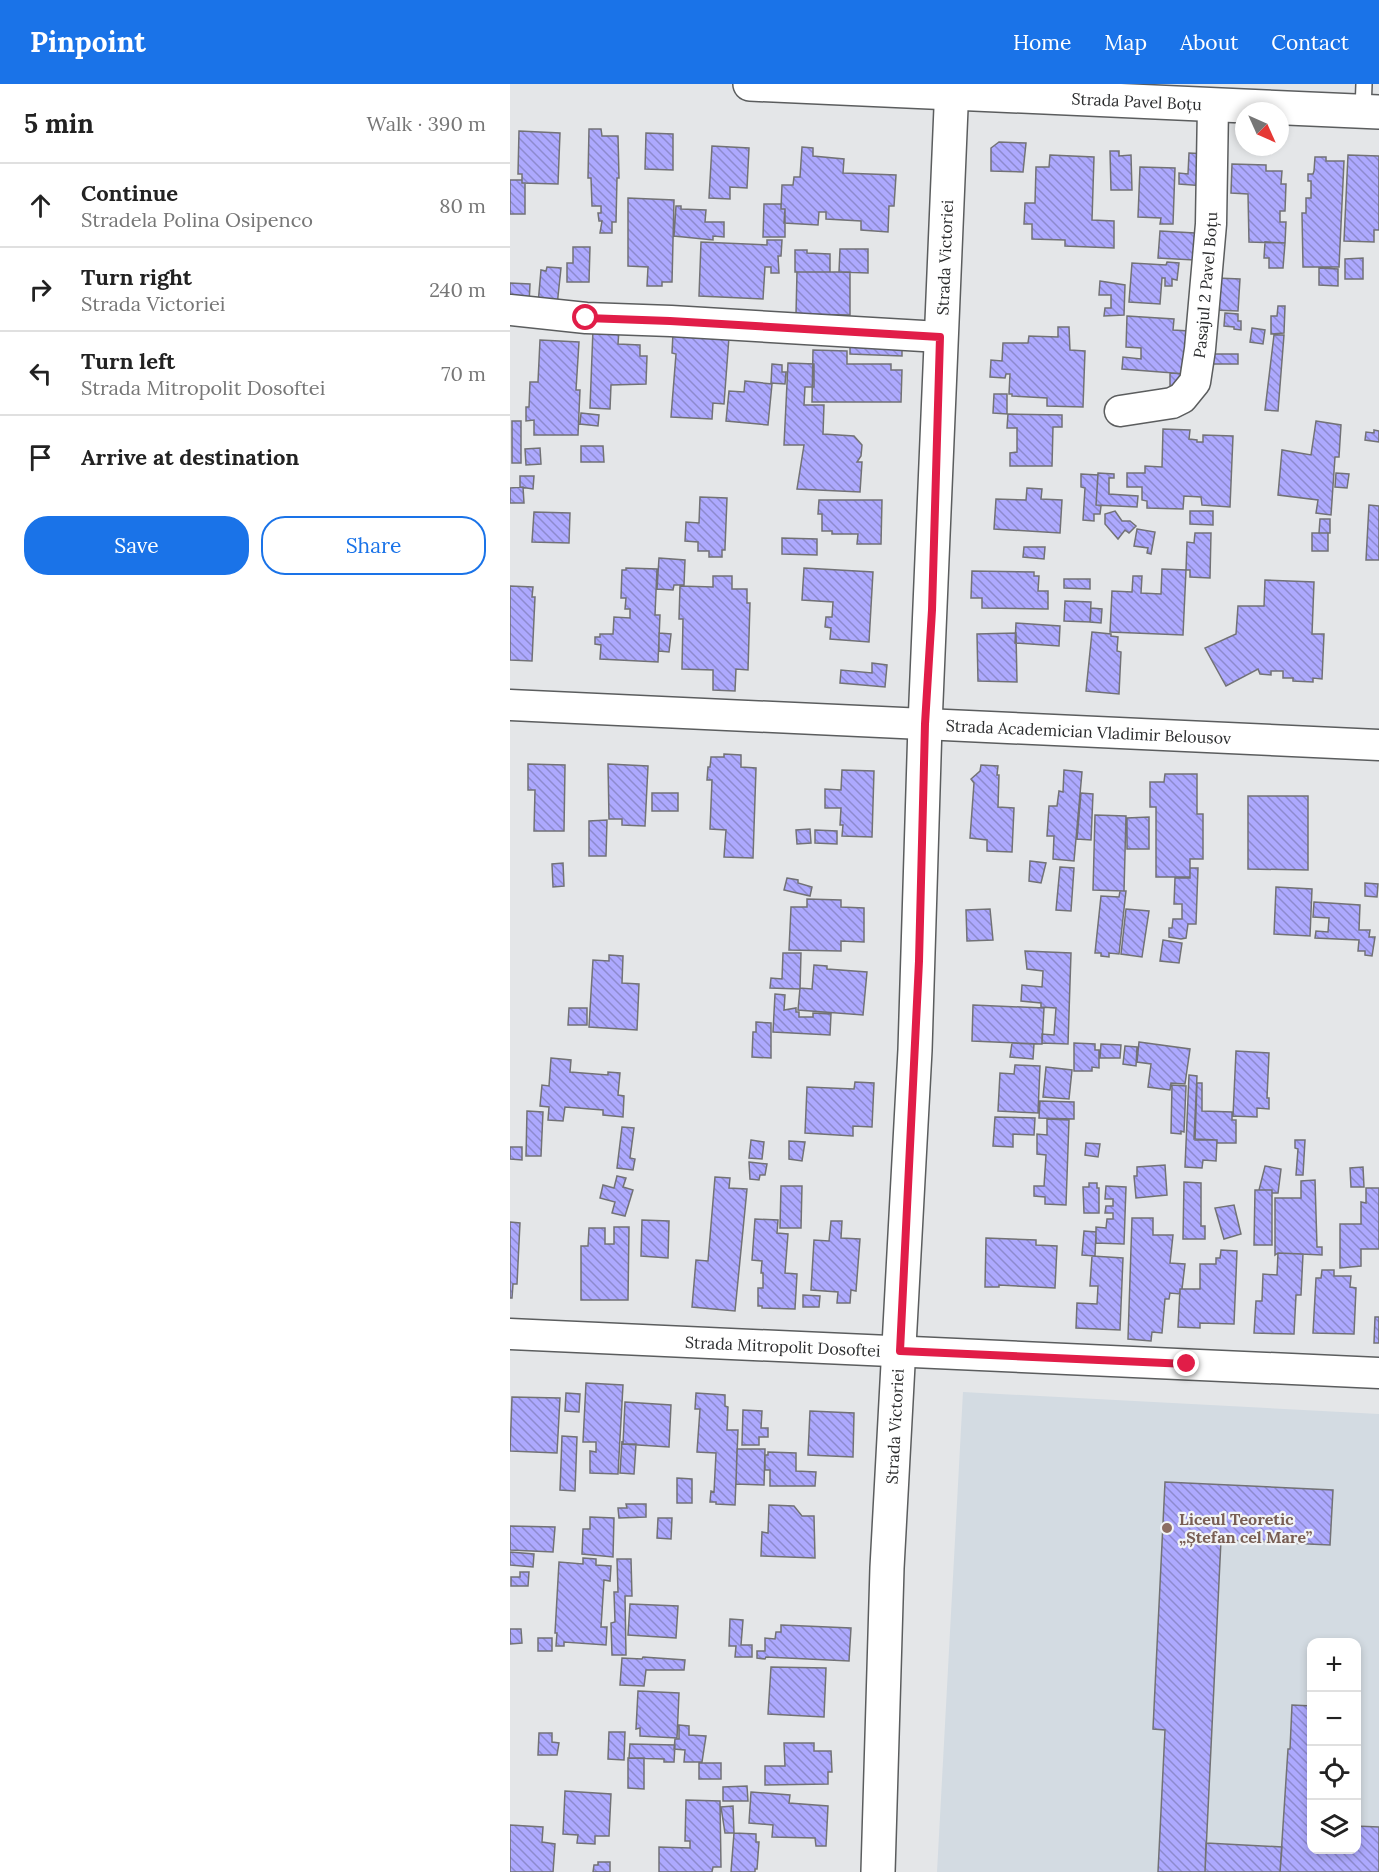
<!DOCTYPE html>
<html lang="en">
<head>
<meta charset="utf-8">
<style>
  :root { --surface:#fff; --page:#f6f6f6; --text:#222; --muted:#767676; --line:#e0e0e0; --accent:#1a73e8 }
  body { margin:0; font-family:Lora,serif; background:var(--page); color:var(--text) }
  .controls { position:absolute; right:18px; bottom:18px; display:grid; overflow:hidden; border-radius:12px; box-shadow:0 3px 9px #0003 }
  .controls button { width:54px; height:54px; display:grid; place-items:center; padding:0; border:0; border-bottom:2px solid var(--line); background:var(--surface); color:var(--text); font:30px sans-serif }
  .compass { position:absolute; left:725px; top:18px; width:54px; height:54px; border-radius:50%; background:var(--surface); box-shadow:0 3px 9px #0003; rotate:135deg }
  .stop { position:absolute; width:18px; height:18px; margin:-14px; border:4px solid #e11d48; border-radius:50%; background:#fff }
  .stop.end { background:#e11d48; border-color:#fff; box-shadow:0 2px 6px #0008 }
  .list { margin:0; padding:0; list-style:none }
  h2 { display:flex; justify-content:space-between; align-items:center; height:78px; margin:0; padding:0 24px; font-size:26px }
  h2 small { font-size:20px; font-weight:400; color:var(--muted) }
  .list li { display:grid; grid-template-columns:39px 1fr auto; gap:18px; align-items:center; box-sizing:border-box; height:84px; padding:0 24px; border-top:2px solid var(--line) }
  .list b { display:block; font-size:22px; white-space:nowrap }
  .list p { margin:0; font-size:20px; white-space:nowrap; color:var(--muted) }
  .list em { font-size:20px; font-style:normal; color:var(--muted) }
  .actions { display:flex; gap:12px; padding:18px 24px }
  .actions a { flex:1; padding:14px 0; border:2px solid var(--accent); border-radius:24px; text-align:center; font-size:21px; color:var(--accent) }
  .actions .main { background:var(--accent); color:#fff }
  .icon { flex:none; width:33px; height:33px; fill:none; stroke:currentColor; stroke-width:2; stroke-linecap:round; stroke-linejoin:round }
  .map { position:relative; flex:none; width:869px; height:1788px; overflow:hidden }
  header { display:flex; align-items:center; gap:36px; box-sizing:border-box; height:84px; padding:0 30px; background:var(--accent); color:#fff }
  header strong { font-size:28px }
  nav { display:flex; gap:33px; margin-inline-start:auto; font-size:21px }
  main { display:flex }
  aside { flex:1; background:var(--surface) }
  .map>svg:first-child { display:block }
  .built { fill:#d3dbe2; fill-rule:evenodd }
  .building { fill:url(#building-back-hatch); stroke:#727275; stroke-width:1.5 }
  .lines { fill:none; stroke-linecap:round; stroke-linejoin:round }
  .lane-casing { stroke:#5b5d5e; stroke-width:18 }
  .street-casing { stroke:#5b5d5e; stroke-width:33 }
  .secondary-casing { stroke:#5b5d5e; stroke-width:36 }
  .primary-casing { stroke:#5b5d5e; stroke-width:36 }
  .lane { stroke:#fff; stroke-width:15 }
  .street { stroke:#fff; stroke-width:30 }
  .secondary { stroke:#fff; stroke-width:33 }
  .primary { stroke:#fff; stroke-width:33 }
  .route { stroke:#e11d48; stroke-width:8 }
  .education-dot { fill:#8d6e63; stroke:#f1f3f5; stroke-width:2 }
  .labels { text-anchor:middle; stroke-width:4.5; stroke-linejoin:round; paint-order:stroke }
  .street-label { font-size:16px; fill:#2c2d2e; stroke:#f1f3f5 }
  .education-label { font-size:16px; font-weight:bold; fill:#785e54; stroke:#f1f3f5; text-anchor:start }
</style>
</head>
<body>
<header>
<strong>Pinpoint</strong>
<nav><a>Home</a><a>Map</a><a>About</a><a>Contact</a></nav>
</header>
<main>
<aside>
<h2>5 min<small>Walk · 390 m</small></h2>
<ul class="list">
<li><svg class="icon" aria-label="ahead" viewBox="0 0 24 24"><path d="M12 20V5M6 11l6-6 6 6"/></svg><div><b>Continue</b><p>Stradela Polina Osipenco</p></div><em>80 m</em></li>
<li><svg class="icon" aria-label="right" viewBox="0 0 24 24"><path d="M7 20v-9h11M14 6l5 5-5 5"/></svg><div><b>Turn right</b><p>Strada Victoriei</p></div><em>240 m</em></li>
<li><svg class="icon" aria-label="left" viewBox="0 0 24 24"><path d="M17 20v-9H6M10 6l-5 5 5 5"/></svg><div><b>Turn left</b><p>Strada Mitropolit Dosoftei</p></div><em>70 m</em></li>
<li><svg class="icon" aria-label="arrive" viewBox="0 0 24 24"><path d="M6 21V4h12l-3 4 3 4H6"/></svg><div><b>Arrive at destination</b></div></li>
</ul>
<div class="actions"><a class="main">Save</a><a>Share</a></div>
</aside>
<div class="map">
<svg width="869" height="1788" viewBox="0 0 869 1788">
  <defs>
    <pattern id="building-back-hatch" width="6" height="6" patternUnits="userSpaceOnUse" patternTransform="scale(1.5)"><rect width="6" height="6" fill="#ada9fe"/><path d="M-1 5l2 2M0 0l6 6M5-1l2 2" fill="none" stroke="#8d8ace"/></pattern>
  </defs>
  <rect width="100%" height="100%" fill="#e4e6e8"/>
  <path class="built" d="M 453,1308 L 869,1330 L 869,1788 L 427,1788 ZM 802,1558 L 846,1558 L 846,1766 L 802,1766 Z"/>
  <path class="building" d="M 79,45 L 91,45 L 92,52 L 108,52 L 109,94 L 107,94 L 106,138 L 102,138 L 102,149 L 90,149 L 92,137 L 89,137 L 88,129 L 91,129 L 91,122 L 82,122 L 81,94 L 78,94 Z
    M 9,47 L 50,49 L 48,100 L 12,99 L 12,90 L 8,90 Z
    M 136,49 L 163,50 L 163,86 L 135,85 Z
    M 489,58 L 516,59 L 513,88 L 481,87 L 481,64 Z
    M 202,62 L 239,64 L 237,104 L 220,103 L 220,115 L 199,114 Z
    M 292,63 L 303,64 L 303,72 L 334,75 L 333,89 L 386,91 L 384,122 L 379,122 L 378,148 L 351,146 L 351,137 L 316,135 L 316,128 L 309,128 L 308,141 L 274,139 L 275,125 L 271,125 L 272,101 L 283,101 L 284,93 L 290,93 Z
    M 600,67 L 609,67 L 609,72 L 621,71 L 622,106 L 601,106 Z
    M 679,69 L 697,70 L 695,102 L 669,100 L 669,89 L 678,90 Z
    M 540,71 L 584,73 L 582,136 L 604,137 L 604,164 L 555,162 L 555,156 L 522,155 L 522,140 L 514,140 L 515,119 L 525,119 L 526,83 L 539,83 Z
    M 838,71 L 869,72 L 869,146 L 864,146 L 864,158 L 834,157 Z
    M 805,73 L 816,73 L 816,77 L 834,77 L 829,183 L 793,183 L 792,129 L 796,129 L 796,114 L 801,114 L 801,97 L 798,97 L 798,90 L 803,90 L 804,87 Z
    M 722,80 L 756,81 L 756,87 L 772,87 L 771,100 L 776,100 L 775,127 L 770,127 L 770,138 L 776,138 L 775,159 L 739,158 L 738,110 L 721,109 Z
    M 630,83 L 665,84 L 663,140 L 650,140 L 651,134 L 628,133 Z
    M 0,96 L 12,96 L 12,99 L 15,99 L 15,130 L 0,130 Z
    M 118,114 L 164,116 L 162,198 L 152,198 L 152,202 L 137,202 L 138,183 L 118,182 Z
    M 254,120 L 271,120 L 271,125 L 275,125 L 275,153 L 253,153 Z
    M 166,122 L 171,122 L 171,125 L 196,126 L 195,138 L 214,138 L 214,153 L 203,152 L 203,156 L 164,152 Z
    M 650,147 L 685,149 L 684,176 L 648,174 Z
    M 257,156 L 272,156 L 271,172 L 268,172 L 269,189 L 261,189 L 261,183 L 255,183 L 253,215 L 189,212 L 191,158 L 257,161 Z
    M 755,158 L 775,159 L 773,184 L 759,184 L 759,174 L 754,174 Z
    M 63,163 L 80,163 L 79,198 L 57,198 L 57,179 L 63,179 Z
    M 330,165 L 358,165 L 358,189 L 329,188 Z
    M 285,166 L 297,166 L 297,169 L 320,170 L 320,188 L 285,188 Z
    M 853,174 L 853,195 L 835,195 L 835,175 Z
    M 657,178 L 669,179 L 667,196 L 662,195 L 662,202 L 655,202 L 655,194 L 652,194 L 650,220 L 619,218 L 622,179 L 656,181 Z
    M 37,183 L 51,184 L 47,222 L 28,220 L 31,186 L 36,187 Z
    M 809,184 L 828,185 L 828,202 L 809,201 Z
    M 287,188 L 340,188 L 340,231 L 286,230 Z
    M 707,194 L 730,195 L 728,227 L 705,226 Z
    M 590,197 L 615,201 L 614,231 L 594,232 L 595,224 L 601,224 L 601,211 L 589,211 Z
    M 0,199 L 20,200 L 19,220 L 0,219 Z
    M 768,222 L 775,222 L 774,249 L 761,250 L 761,232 L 767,232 Z
    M 715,229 L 728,230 L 728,237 L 731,237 L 731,246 L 724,245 L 724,243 L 714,242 Z
    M 617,232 L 664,235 L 663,246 L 679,247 L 676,290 L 612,285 L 613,273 L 631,275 L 631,264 L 616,263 Z
    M 548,243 L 559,243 L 560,266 L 575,267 L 573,323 L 537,322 L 537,314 L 502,312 L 502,310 L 499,310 L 500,290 L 496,290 L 495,294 L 480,293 L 481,276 L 492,277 L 493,259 L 518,259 L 519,252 L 548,253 Z
    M 742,244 L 755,246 L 753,260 L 740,258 Z
    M 83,245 L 109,246 L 108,260 L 130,261 L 130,272 L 137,272 L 136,300 L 101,301 L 100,325 L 80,324 Z
    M 163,249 L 219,253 L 214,320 L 203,319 L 202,335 L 161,333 L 166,270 L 162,269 Z
    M 764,251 L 774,251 L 768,327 L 755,326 Z
    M 30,256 L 69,258 L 66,306 L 70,306 L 68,351 L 24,351 L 24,336 L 16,337 L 16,323 L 19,323 L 20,298 L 28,298 Z
    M 340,257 L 392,258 L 392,272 L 340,270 Z
    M 303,266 L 337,267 L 337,280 L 381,280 L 381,286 L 392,286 L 391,318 L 302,318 Z
    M 703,270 L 728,270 L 728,280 L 703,280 Z
    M 278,279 L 304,280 L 304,303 L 295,303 L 294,321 L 314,321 L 313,350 L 344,352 L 352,361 L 351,372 L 347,378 L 352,378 L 350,408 L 287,405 L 294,361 L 274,361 Z
    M 262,280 L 272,281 L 272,288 L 276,288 L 275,300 L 261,299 Z
    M 660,289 L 676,290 L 678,301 L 660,302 Z
    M 235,297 L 262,300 L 258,341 L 216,337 L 219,307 L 234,308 Z
    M 484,310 L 497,310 L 497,330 L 483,329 Z
    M 71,329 L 89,331 L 88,342 L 70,340 Z
    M 498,330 L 552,331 L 552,343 L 543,343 L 542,382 L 500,382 L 500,369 L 507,368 L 507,344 L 497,344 Z
    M 2,337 L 11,337 L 11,379 L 2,379 Z
    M 806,337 L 831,341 L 829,373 L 825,373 L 821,431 L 806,429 L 808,416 L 768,411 L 772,366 L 801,371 Z
    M 653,345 L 680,346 L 679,355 L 687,356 L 687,358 L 693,358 L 693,351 L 723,352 L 720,423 L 692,421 L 691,413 L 674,412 L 673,425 L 637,424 L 637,417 L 632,416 L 632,403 L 617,403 L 617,389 L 635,389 L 635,382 L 652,383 Z
    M 864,346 L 869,347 L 869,358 L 855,356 L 856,348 L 864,349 Z
    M 71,362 L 93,362 L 94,378 L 71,378 Z
    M 30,364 L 31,380 L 16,381 L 15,365 Z
    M 588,389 L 604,390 L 604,394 L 599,394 L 599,410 L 628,412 L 627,423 L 586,421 Z
    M 826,389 L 839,390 L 837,404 L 825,403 Z
    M 571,390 L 588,391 L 586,421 L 591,422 L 590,430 L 584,430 L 584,437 L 573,436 L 575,404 L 571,403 Z
    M 10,392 L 24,392 L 23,405 L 10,403 Z
    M 13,403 L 14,419 L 0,419 L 0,404 Z
    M 517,404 L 532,405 L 531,415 L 552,416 L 550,449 L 484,445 L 486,415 L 516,416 Z
    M 190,413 L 217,414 L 215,464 L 215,466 L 212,466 L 212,473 L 199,473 L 199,467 L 188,467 L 188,458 L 175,457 L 176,438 L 189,439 Z
    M 309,416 L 372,416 L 371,460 L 347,460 L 348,450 L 322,450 L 322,447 L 312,447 L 312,430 L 308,430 Z
    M 859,421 L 869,422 L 869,476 L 856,476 Z
    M 605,427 L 612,437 L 620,437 L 626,442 L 619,449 L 615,446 L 608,455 L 595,440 L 595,430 Z
    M 680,427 L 703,427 L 703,441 L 680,440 Z
    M 24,428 L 60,429 L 59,459 L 22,458 Z
    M 810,435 L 820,435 L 820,449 L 809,449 Z
    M 627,445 L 645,448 L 641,470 L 637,469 L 638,464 L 624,462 Z
    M 685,449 L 701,449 L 700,494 L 680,493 L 680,486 L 676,486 L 677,458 L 684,459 Z
    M 802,449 L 818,449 L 818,467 L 802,467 Z
    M 272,454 L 307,455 L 307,471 L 272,470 Z
    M 514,463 L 535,463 L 534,475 L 513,473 Z
    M 149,474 L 175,476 L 174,501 L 164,501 L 163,506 L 147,505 Z
    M 116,484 L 147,485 L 145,531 L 150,531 L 148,578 L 90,575 L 91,561 L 85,560 L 85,553 L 90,553 L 90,550 L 103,550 L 104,533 L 120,534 L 120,525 L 115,525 L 116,514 L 111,514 L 112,486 L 116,486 Z
    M 294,484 L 363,488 L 359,558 L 320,555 L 321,544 L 315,543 L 316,533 L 322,533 L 323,518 L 292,516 Z
    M 652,485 L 676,486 L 673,551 L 600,548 L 602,507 L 622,508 L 623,492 L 632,492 L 631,509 L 651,510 Z
    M 462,487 L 524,488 L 524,492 L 529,492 L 528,507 L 538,507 L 538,525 L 472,524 L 472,514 L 461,514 Z
    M 203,492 L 222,492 L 222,505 L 237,505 L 237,519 L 240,519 L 238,586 L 226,585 L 225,607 L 203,606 L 203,586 L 172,585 L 173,535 L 169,535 L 170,502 L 203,503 Z
    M 554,495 L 580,495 L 580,505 L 554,504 Z
    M 755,496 L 804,498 L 802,550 L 814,550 L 812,595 L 803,594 L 803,598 L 783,597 L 783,594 L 773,594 L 773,587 L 761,587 L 761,591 L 750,590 L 748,585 L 716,602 L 695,564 L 726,550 L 728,522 L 754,522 Z
    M 0,502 L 23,503 L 22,513 L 25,513 L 22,577 L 0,576 Z
    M 555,517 L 581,518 L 580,538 L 554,537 Z
    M 581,524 L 592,525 L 591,539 L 580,538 Z
    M 506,539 L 550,542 L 549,562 L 505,559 Z
    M 582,548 L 601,550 L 601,552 L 608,553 L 607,567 L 611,568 L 609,610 L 576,607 Z
    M 149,549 L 161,550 L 159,568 L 149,567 Z
    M 506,549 L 507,598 L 468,597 L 467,550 Z
    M 362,579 L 377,581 L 375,603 L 330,599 L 331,586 L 362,589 Z
    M 214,670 L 231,671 L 231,683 L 246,684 L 243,774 L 214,773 L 216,746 L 200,745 L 202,696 L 197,696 L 198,683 L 200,683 L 201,673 L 214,673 Z
    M 18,680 L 55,681 L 54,747 L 24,747 L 25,706 L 18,706 Z
    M 98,680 L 138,682 L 135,742 L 112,741 L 112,735 L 99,735 Z
    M 471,681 L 488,682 L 487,691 L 489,691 L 488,723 L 504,724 L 502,768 L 477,767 L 477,756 L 460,754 L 464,699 L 461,695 L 470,687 Z
    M 332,686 L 364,687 L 362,753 L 332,752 L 333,741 L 330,741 L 331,724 L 315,724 L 315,705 L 331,706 Z
    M 554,686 L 572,688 L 564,777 L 543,775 L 544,752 L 537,752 L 539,722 L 547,722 L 549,707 L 553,708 Z
    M 655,690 L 687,690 L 687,730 L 693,730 L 693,775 L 680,775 L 680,793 L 646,793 L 646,723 L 640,723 L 640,698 L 654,698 Z
    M 142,709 L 168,709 L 168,727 L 142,727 Z
    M 571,709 L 583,710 L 581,756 L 567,755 Z
    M 738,712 L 798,712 L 798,786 L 738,785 Z
    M 585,731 L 616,732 L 614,807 L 583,806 Z
    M 639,733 L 639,765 L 617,765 L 617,734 Z
    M 97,736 L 96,772 L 79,772 L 79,737 Z
    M 300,745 L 301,759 L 287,760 L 286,746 Z
    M 305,746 L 327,747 L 327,760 L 305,759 Z
    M 520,777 L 536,779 L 531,799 L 519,797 Z
    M 53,779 L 54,802 L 43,803 L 42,780 Z
    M 550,783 L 564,784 L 561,827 L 546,826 Z
    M 680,784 L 688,784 L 686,840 L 678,840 L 676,854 L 671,855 L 659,853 L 659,844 L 662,844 L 663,835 L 672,835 L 672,820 L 664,820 L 665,794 L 680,794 Z
    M 277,794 L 288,796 L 288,799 L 302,803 L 300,812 L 274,806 Z
    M 855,799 L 868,800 L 867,813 L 855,812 Z
    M 766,803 L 802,805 L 800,852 L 764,850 Z
    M 610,807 L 616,807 L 609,870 L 599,869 L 599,873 L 591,872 L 591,869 L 585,869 L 591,812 L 609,813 Z
    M 297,815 L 331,816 L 331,823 L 354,824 L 354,858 L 331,857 L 331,867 L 279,866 L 281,823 L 297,823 Z
    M 804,818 L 850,821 L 849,846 L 860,846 L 859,853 L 865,853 L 862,872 L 855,871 L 855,867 L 848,867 L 849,856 L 805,854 L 806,847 L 818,848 L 819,834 L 803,833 Z
    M 480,825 L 483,856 L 457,857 L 456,826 Z
    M 616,825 L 639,827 L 632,873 L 611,870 Z
    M 653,856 L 672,859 L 669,879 L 650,877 Z
    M 515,867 L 561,869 L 558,960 L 532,959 L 532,950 L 544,951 L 546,924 L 531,923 L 531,919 L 511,917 L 512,901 L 532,903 L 533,887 L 517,885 Z
    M 273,869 L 291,869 L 290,905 L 260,904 L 261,894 L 272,895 Z
    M 99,871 L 113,872 L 112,899 L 129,900 L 127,946 L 79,943 L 83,876 L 99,877 Z
    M 304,881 L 317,882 L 317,885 L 357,888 L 353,931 L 288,926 L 290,904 L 302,905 Z
    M 265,910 L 275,911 L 274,926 L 286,924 L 286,928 L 289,928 L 289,933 L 303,933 L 303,929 L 321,930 L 320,951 L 263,948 Z
    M 463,921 L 534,924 L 532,960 L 462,957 Z
    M 59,924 L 77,924 L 77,941 L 58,941 Z
    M 246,938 L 261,939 L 261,974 L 242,973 L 243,948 L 246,948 Z
    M 629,958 L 680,965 L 675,1000 L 661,999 L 660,1006 L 638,1003 L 641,980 L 627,978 Z
    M 502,959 L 524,960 L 523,975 L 500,973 Z
    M 564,959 L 585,960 L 585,966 L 589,966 L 589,984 L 582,983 L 582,987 L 564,987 Z
    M 591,960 L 611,961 L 610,974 L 590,974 Z
    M 615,962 L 627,963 L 626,982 L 613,980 Z
    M 726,967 L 759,969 L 757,1014 L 759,1014 L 759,1025 L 747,1024 L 747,1033 L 723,1032 Z
    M 41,974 L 61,976 L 60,988 L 98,991 L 98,988 L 110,989 L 108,1011 L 114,1012 L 113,1033 L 93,1031 L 93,1026 L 55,1023 L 53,1037 L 38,1036 L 39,1023 L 30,1022 L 32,1001 L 39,1002 Z
    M 505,981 L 530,982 L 528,1029 L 488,1027 L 490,989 L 504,990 Z
    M 536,983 L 562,986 L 559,1015 L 533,1013 Z
    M 679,991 L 687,992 L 684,1055 L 707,1056 L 706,1077 L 693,1076 L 692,1084 L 675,1083 Z
    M 345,998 L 364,999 L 362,1043 L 343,1042 L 343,1052 L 295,1049 L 297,1003 L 344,1005 Z
    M 687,999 L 692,999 L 692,1027 L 722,1028 L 722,1036 L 726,1036 L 726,1059 L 707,1059 L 707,1056 L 685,1056 Z
    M 662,1001 L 676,1002 L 674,1048 L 671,1047 L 671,1050 L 661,1049 Z
    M 530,1017 L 564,1018 L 564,1035 L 529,1034 Z
    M 17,1027 L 33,1028 L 31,1072 L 16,1072 Z
    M 485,1033 L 525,1034 L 524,1051 L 503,1050 L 503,1063 L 483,1062 Z
    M 537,1035 L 559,1036 L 556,1121 L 535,1120 L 535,1113 L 524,1112 L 524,1102 L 534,1102 L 536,1071 L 527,1070 L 527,1050 L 537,1051 Z
    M 112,1043 L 124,1044 L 120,1074 L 125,1075 L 123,1086 L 107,1084 Z
    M 241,1056 L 254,1058 L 252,1075 L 239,1074 Z
    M 785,1056 L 795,1056 L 793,1091 L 786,1091 L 788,1065 L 785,1064 Z
    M 279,1057 L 295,1058 L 292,1077 L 279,1075 Z
    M 576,1059 L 590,1060 L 588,1073 L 575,1071 Z
    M 0,1063 L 12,1063 L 12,1076 L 0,1075 Z
    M 239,1078 L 257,1080 L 255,1091 L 250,1091 L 249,1096 L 240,1095 Z
    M 655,1081 L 657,1111 L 626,1114 L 624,1092 L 627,1092 L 627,1083 Z
    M 755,1082 L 771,1085 L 768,1109 L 762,1109 L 762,1106 L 749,1106 Z
    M 853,1083 L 854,1103 L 841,1103 L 840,1084 Z
    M 107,1092 L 116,1094 L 113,1103 L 123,1106 L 115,1132 L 102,1129 L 105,1118 L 90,1114 L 93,1101 L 104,1104 Z
    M 205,1093 L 220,1094 L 219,1104 L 237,1105 L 225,1227 L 182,1223 L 186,1176 L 198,1177 Z
    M 805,1096 L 807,1163 L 812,1163 L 812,1171 L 768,1169 L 765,1171 L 765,1114 L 791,1114 L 791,1097 Z
    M 674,1098 L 691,1099 L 691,1142 L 695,1142 L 695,1155 L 673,1155 Z
    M 579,1099 L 587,1099 L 587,1104 L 589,1104 L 589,1129 L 574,1129 L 573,1103 L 579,1103 Z
    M 271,1102 L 292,1102 L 291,1144 L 270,1144 Z
    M 596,1102 L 616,1103 L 614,1160 L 586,1159 L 586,1143 L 596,1144 L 597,1135 L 603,1135 L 603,1129 L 595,1129 L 596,1122 L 603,1122 L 603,1115 L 595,1115 Z
    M 856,1104 L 869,1104 L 869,1165 L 851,1165 L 851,1182 L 830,1184 L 830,1140 L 851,1140 L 851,1118 L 856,1119 Z
    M 745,1106 L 762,1106 L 762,1161 L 744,1161 Z
    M 724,1121 L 731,1150 L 714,1155 L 705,1124 Z
    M 622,1134 L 643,1134 L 643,1151 L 663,1151 L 660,1179 L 675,1180 L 672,1205 L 670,1205 L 670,1210 L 660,1209 L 659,1215 L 655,1215 L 652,1249 L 642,1248 L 641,1257 L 618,1255 Z
    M 245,1135 L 268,1136 L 267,1149 L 278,1150 L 275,1189 L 287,1190 L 285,1225 L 252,1224 L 252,1222 L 248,1222 L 248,1204 L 253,1204 L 253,1189 L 251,1189 L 252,1177 L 242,1176 Z
    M 132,1136 L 159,1137 L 158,1174 L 131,1172 Z
    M 321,1137 L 332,1137 L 331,1154 L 350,1155 L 346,1207 L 341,1206 L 340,1219 L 327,1219 L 328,1208 L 301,1206 L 304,1156 L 319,1157 Z
    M 0,1138 L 10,1139 L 7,1200 L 3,1200 L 2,1214 L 0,1214 Z
    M 104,1143 L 119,1143 L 118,1216 L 71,1216 L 71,1162 L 78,1162 L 79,1144 L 95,1144 L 95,1160 L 104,1160 Z
    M 574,1147 L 586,1148 L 585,1172 L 572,1171 Z
    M 476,1154 L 526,1156 L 526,1161 L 547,1162 L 545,1204 L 489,1201 L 489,1203 L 475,1203 Z
    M 711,1166 L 727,1167 L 724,1240 L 690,1239 L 690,1244 L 668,1243 L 670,1205 L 690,1205 L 690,1180 L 706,1180 L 706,1174 L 710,1174 Z
    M 768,1169 L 793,1170 L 791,1211 L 786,1211 L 784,1250 L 744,1249 L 746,1217 L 752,1217 L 753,1190 L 767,1191 Z
    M 582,1172 L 613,1174 L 610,1246 L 566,1244 L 567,1219 L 587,1220 L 588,1202 L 580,1202 Z
    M 812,1186 L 824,1186 L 824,1192 L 841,1192 L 840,1203 L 846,1204 L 844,1250 L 803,1249 L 806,1194 L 811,1194 Z
    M 293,1211 L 310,1212 L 309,1223 L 293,1223 Z
    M 865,1233 L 869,1233 L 869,1259 L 864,1259 Z
    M 76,1299 L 113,1301 L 108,1390 L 80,1389 L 80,1367 L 86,1368 L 86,1358 L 73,1358 Z
    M 56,1309 L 70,1310 L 69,1328 L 55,1327 Z
    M 186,1309 L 215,1311 L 215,1322 L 218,1323 L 217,1346 L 228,1346 L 225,1421 L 206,1420 L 206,1418 L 200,1418 L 201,1407 L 204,1408 L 206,1369 L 187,1368 L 190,1325 L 185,1325 Z
    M 2,1313 L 50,1314 L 47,1369 L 0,1367 Z
    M 115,1318 L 161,1321 L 159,1363 L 113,1360 Z
    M 233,1326 L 252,1327 L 251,1344 L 258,1344 L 258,1353 L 249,1353 L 249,1361 L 232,1361 Z
    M 300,1327 L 344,1329 L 343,1373 L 298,1371 Z
    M 52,1352 L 67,1353 L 65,1407 L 50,1406 Z
    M 112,1357 L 113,1360 L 126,1360 L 124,1390 L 110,1389 Z
    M 227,1365 L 255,1365 L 254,1401 L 226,1400 Z
    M 258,1368 L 286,1369 L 286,1387 L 306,1388 L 305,1402 L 260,1402 L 260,1386 L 255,1386 L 255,1371 L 258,1371 Z
    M 167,1394 L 182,1395 L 182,1419 L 167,1419 Z
    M 655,1398 L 823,1406 L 820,1461 L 711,1456 L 695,1788 L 648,1788 L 655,1646 L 643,1645 Z
    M 116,1420 L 136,1420 L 136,1433 L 109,1434 L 108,1424 L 117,1424 Z
    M 259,1421 L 284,1422 L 292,1432 L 304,1432 L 305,1474 L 251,1472 L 252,1448 L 258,1449 Z
    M 80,1433 L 104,1434 L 103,1473 L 72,1470 L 73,1445 L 80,1445 Z
    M 148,1434 L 162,1434 L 161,1455 L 147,1454 Z
    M 0,1442 L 45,1443 L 43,1468 L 0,1466 Z
    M 0,1468 L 24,1470 L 23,1483 L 0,1481 Z
    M 73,1474 L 86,1475 L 86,1481 L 101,1482 L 100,1497 L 94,1496 L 91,1543 L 97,1543 L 96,1561 L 54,1558 L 54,1562 L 46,1562 L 47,1549 L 45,1549 L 49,1478 L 73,1480 Z
    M 107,1475 L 121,1475 L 122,1512 L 115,1512 L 116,1571 L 102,1571 L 101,1539 L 105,1538 L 104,1508 L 108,1508 Z
    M 10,1488 L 19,1488 L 18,1502 L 1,1502 L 1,1493 L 10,1493 Z
    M 120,1520 L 168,1522 L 166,1554 L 118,1551 Z
    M 220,1535 L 233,1536 L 231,1561 L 242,1561 L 242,1573 L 225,1573 L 226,1562 L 219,1562 Z
    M 271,1541 L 341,1544 L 339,1577 L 256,1573 L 255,1575 L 247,1574 L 247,1567 L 255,1567 L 255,1554 L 265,1555 L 266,1548 L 271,1548 Z
    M 0,1545 L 11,1545 L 12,1559 L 0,1560 Z
    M 28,1554 L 42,1554 L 42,1567 L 28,1567 Z
    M 133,1573 L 175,1576 L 174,1586 L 136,1586 L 134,1602 L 110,1601 L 112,1574 L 132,1575 Z
    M 261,1583 L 316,1584 L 314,1633 L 258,1630 Z
    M 128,1607 L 169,1609 L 167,1654 L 130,1652 L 130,1644 L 126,1645 Z
    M 782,1621 L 802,1622 L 802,1766 L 846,1766 L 846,1742 L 869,1743 L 869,1788 L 770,1788 L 778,1665 L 780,1665 Z
    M 169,1641 L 179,1642 L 179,1651 L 196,1652 L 192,1678 L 174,1678 L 175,1666 L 164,1665 L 165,1655 L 169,1655 Z
    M 99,1648 L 115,1648 L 114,1676 L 98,1675 Z
    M 29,1649 L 42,1649 L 42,1658 L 49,1659 L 47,1671 L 28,1671 Z
    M 274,1659 L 304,1659 L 304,1667 L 321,1667 L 322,1688 L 318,1688 L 318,1700 L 255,1701 L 255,1682 L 275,1682 Z
    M 120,1660 L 165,1661 L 164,1678 L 154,1678 L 154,1675 L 119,1674 Z
    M 118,1674 L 134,1674 L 134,1705 L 118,1704 Z
    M 189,1679 L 211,1679 L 211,1695 L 189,1695 Z
    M 237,1702 L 238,1717 L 213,1717 L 213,1703 Z
    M 55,1707 L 101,1710 L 99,1752 L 85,1752 L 85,1760 L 67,1759 L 68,1751 L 53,1750 Z
    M 241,1708 L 280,1711 L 279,1719 L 318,1722 L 316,1762 L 306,1762 L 305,1754 L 262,1753 L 263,1741 L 239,1739 Z
    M 176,1716 L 210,1717 L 211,1783 L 203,1783 L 202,1788 L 149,1788 L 149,1763 L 180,1764 L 180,1757 L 175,1757 Z
    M 223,1722 L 224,1749 L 215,1749 L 211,1723 Z
    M 0,1741 L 33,1743 L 32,1758 L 45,1760 L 43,1788 L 0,1788 Z
    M 224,1749 L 246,1750 L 246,1758 L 249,1758 L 247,1785 L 245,1785 L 245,1788 L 221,1788 Z
    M 696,1759 L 772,1763 L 770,1788 L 695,1788 Z
    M 88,1778 L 100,1778 L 100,1788 L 83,1788 L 84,1781 L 88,1781 Z"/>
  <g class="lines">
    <g class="lane-casing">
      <path id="lane" d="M 853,27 L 854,0"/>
    </g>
    <g class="street-casing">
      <g id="street">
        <path d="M 0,226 L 76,234 L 161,237 L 430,253"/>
        <path id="s1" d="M 610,327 L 662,319 L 672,314 L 685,298 L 690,265 L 701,140 L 703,22"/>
        <path id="s2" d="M 0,621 L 869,661"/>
        <path id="s3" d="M 0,1250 L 869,1289"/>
      </g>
    </g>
    <g class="secondary-casing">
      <g id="secondary">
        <path id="s4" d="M 368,1788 L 377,1484 L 405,966 L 415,641 L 442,0"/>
      </g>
    </g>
    <g class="primary-casing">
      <g id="primary">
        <path id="s5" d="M 240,0 L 869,28"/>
      </g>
    </g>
    <use href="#lane" class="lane"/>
    <use href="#street" class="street"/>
    <use href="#secondary" class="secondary"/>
    <use href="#primary" class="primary"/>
  </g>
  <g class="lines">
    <path class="route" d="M 76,234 L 160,237 L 430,253 L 422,526 L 415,640 L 409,877 L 390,1267 L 677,1280"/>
  </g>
  <circle class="education-dot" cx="657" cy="1444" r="6"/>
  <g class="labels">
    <g class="street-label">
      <text dy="6" stroke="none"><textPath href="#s5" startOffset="387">Strada Pavel Boțu</textPath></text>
      <text dy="6" stroke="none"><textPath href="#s4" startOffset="1616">Strada Victoriei</textPath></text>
      <text dy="6" stroke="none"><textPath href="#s1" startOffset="182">Pasajul 2 Pavel Boțu</textPath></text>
      <text dy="6" stroke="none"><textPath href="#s2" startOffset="579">Strada Academician Vladimir Belousov</textPath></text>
      <text dy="6" stroke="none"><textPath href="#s3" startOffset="273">Strada Mitropolit Dosoftei</textPath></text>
      <text dy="6" stroke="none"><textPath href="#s4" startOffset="446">Strada Victoriei</textPath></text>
    </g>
    <g class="education-label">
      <text x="669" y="1441">Liceul Teoretic<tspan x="669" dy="18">„Ștefan cel Mare”</tspan></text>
    </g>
  </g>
</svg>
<div class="controls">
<button>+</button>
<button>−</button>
<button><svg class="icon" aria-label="locate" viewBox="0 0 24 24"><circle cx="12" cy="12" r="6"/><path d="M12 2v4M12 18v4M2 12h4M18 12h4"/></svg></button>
<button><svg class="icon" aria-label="layers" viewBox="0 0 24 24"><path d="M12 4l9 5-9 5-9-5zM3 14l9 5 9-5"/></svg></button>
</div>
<svg class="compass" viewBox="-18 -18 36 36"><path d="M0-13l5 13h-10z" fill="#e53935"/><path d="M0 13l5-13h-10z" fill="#767676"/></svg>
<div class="stop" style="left:76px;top:234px"></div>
<div class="stop end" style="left:677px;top:1280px"></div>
</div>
</main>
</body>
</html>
